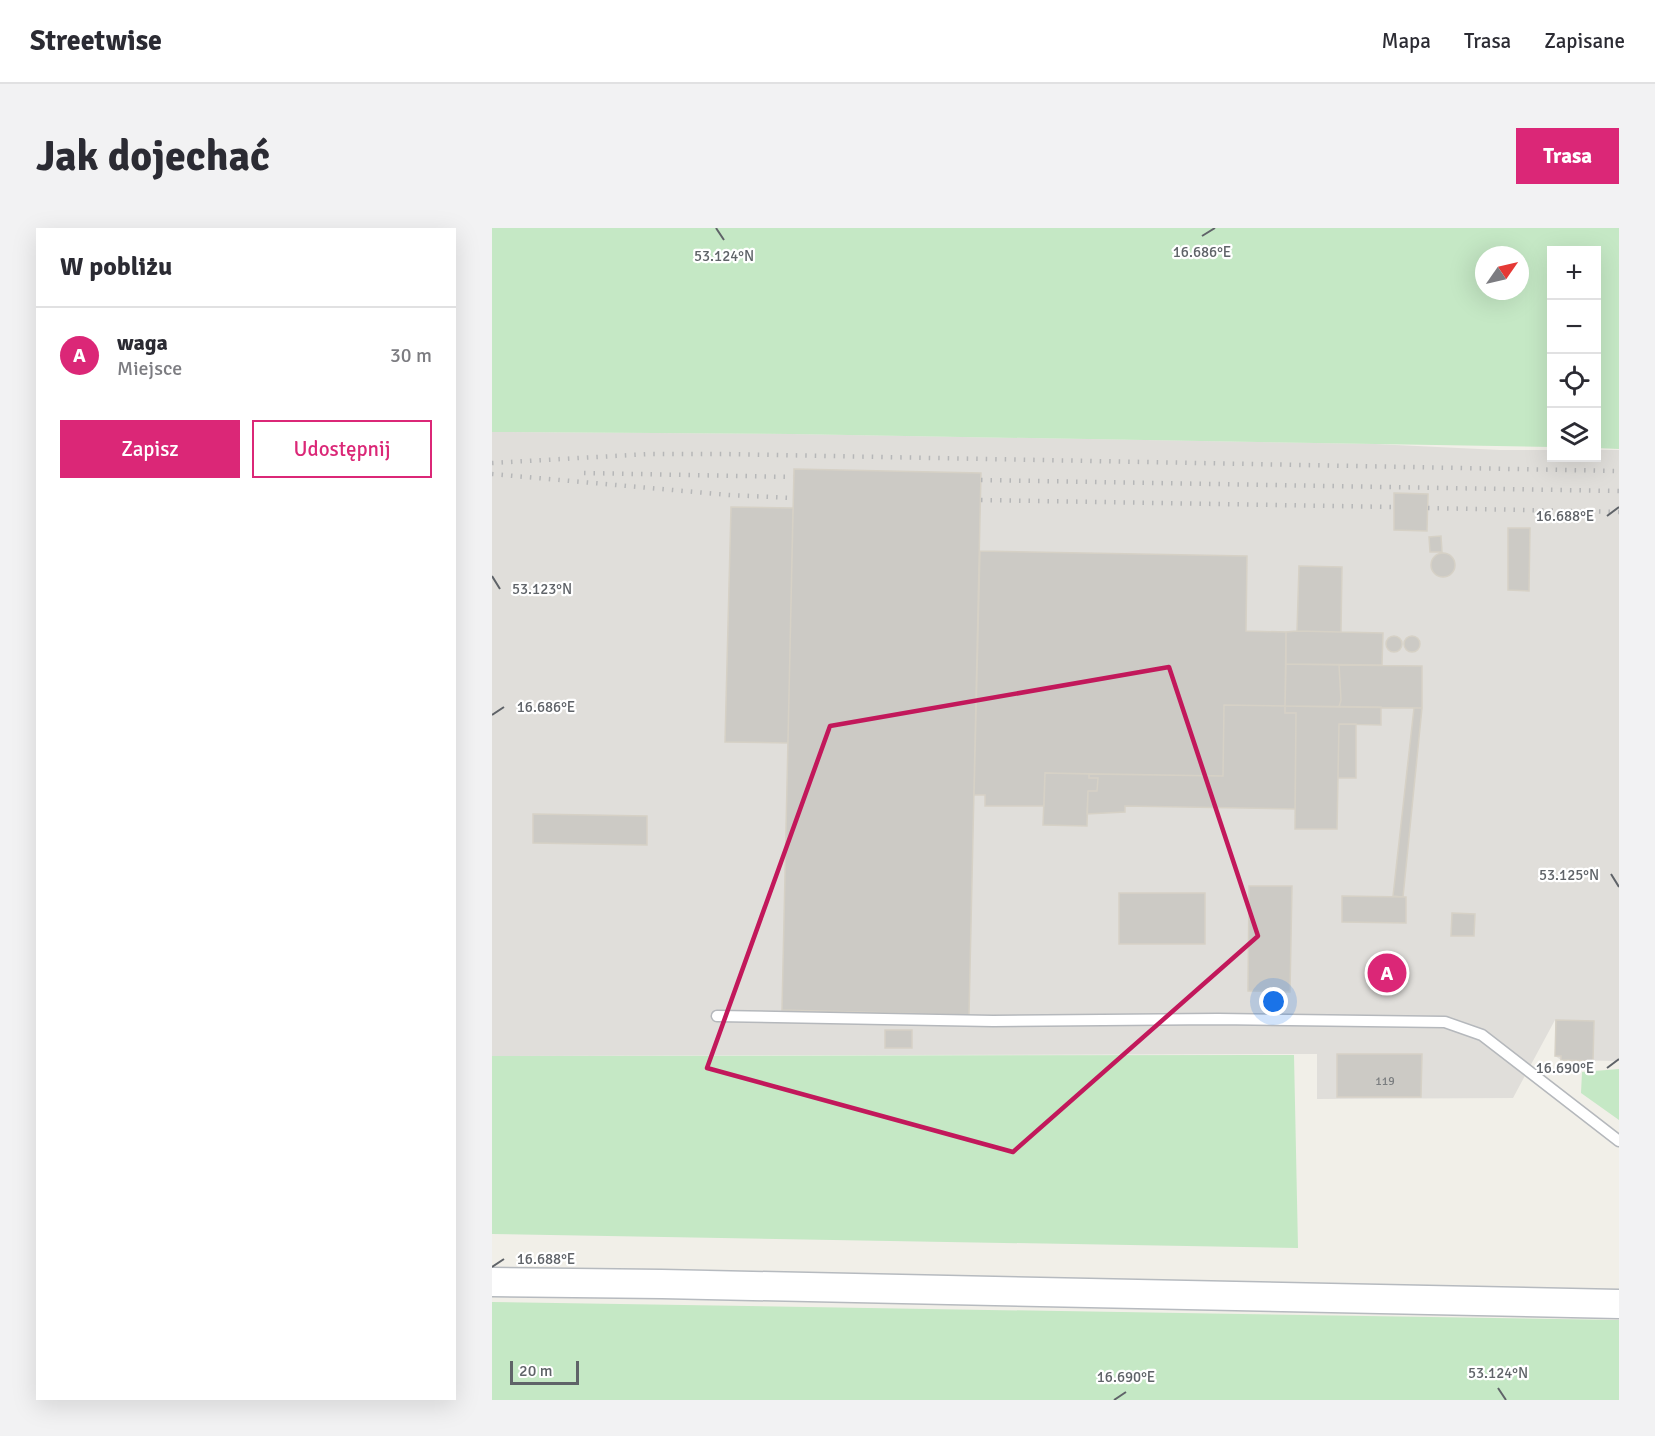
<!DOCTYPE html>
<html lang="pl">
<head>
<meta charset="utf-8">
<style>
  :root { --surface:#fff; --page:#f2f2f3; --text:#2b2b33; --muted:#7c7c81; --line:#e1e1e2; --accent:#db2777 }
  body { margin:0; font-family:Signika,sans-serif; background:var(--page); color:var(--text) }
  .controls { position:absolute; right:18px; top:18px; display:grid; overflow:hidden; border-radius:0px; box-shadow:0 6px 24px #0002 }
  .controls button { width:54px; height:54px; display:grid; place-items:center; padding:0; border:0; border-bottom:2px solid var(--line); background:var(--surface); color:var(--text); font:30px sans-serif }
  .compass { position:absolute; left:983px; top:18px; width:54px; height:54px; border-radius:50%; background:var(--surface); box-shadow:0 6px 24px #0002; rotate:56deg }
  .scale { position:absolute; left:18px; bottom:15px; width:69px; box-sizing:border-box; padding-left:6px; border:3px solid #5f6368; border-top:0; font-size:16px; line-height:21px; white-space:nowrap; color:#5f6368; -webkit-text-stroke:4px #fff; paint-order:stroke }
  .you { position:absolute; left:782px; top:774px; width:21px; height:21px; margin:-15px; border:4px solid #fff; border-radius:50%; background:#1a73e8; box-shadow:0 0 0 9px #1a73e833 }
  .badge { display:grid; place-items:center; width:39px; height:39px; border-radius:50%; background:var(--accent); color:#fff; font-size:20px; font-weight:700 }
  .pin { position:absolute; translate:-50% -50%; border:3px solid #fff; box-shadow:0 2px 6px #0006 }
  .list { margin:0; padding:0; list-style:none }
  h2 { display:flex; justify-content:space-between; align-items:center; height:78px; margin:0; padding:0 24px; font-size:26px }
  h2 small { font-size:20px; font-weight:400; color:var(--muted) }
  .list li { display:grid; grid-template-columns:39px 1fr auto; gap:18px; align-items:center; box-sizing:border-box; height:96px; padding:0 24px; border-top:2px solid var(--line) }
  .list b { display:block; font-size:22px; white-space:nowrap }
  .list p { margin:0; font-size:20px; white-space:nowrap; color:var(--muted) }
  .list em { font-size:20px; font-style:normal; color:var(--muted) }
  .actions { display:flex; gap:12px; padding:18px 24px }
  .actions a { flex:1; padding:14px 0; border:2px solid var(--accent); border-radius:0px; text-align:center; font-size:21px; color:var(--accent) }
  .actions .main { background:var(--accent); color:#fff }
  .icon { flex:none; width:33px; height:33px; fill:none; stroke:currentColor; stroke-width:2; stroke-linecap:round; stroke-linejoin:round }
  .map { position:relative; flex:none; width:1127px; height:1172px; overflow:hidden; border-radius:0px }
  header { display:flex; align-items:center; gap:36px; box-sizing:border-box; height:84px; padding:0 30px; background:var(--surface); border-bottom:2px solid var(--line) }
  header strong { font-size:28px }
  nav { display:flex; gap:33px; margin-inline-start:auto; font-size:21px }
  .intro { display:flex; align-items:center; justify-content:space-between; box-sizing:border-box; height:144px; padding:0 36px }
  h1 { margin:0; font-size:42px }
  .button { padding:15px 27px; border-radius:0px; background:var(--accent); color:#fff; font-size:21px; font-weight:700 }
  main { display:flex; gap:36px; padding:0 36px }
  aside { flex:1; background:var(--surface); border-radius:0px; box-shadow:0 6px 24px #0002 }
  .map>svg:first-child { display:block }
  .industrial { fill:#e0deda }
  .green { fill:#c5e8c5; fill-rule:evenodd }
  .building { fill:#cccac5; stroke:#d6d1c6; stroke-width:1.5 }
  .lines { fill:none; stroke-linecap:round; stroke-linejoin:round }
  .lane-casing { stroke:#b5b8bc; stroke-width:13 }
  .secondary-casing { stroke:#b6babf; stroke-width:31 }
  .lane { stroke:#fff; stroke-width:10 }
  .secondary { stroke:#fff; stroke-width:28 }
  .rail { stroke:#b6b7b8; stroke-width:4.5; stroke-dasharray:1.5 8; stroke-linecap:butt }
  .marked { fill:none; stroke:#c2185b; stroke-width:4.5; stroke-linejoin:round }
  .ticks { fill:none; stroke:#5f6368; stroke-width:2 }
  .labels { text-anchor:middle; stroke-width:4.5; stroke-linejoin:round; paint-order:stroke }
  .number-label { font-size:12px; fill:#7a7d7f }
  .ticks-label { font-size:15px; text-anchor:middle; fill:#5f6368; stroke:#fff; stroke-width:4.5; stroke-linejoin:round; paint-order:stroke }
</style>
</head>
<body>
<header>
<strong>Streetwise</strong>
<nav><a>Mapa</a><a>Trasa</a><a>Zapisane</a></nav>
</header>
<div class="intro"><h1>Jak dojechać</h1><a class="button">Trasa</a></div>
<main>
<aside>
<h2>W pobliżu<small></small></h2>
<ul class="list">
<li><span class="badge">A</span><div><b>waga</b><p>Miejsce</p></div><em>30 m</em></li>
</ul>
<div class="actions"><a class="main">Zapisz</a><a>Udostępnij</a></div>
</aside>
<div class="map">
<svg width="1127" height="1172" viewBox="0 0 1127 1172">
  <rect width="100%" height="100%" fill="#f1efe8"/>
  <path class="industrial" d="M 0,204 L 299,206 L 883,216 L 1008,222 L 1059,222 L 1060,230 L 1104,230 L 1105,222 L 1127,222 L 1127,833 L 1069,832 L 1063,828 L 1063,792 L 1021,870 L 825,871 L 825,826 L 0,828 Z"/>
  <path class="green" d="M 0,0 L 1127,0 L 1127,221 L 1105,220 L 1104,22 L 1060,22 L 1059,219 L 299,206 L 0,204 ZM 992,27 L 1028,27 L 1028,63 L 992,63 Z
    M 802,827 L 806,1020 L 0,1006 L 0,828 Z
    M 1127,841 L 1127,892 L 1089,865 L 1090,844 Z
    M 0,1074 L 1127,1092 L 1127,1172 L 0,1172 Z"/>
  <path class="building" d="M 302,241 L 489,245 L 477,787 L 290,782 Z
    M 902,265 L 936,266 L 935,303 L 902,302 Z
    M 239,279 L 301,280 L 296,515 L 233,514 Z
    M 1016,300 L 1038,300 L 1037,363 L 1016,362 Z
    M 949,308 L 950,324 L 938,324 L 937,309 Z
    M 488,323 L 755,328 L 754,403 L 794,404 L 793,478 L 732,477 L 731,548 L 553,545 L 552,578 L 493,578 L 493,567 L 482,567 Z
    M939 337a12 12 0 1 1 24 0a12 12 0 1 1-24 0Z
    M 807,338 L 850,339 L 849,404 L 805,403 Z
    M 805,403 L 891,405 L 890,437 L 794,436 L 794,404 Z
    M894 416a8 8 0 1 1 16 0a8 8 0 1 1-16 0Z
    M912 416a8 8 0 1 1 16 0a8 8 0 1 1-16 0Z
    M 794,436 L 847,437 L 849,472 L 847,479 L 793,478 Z
    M 847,437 L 930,438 L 930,480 L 847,479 L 849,472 Z
    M 732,477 L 793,478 L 793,485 L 804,485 L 803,581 L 633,578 L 633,584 L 595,586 L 596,563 L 605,563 L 606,550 L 597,550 L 597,546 L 731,548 Z
    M 793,478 L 889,479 L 889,497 L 847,496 L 845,601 L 803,601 L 804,485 L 793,485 Z
    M 922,480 L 930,480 L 911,669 L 901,668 Z
    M 847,496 L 864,496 L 864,550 L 846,550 Z
    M 553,545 L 597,546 L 597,550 L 606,550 L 605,563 L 596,563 L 595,598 L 551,597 Z
    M 41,586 L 155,588 L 155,617 L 41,615 Z
    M 757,658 L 800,658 L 798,764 L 756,763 Z
    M 627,665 L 713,665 L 713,716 L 627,716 Z
    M 850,668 L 914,669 L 914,695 L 850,694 Z
    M 960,685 L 983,686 L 982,708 L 959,708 Z
    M 887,740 L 901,740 L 902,749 L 888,749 Z
    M 1064,792 L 1102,793 L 1101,833 L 1069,832 L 1069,828 L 1063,828 Z
    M 393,802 L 420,802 L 420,820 L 393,820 Z
    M 845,826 L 930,826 L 929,869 L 845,869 Z"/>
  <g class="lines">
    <g class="lane-casing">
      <path id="lane" d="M 225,788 L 501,793 L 726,791 L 953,794 L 990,807 L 1127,913"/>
    </g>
    <g class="secondary-casing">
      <path id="secondary" d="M 0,1054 L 170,1056 L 1127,1076"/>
    </g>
    <use href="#lane" class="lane"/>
    <use href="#secondary" class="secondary"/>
    <path class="rail" d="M 0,235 L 157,226 L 232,226 L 1127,243
      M 92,245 L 301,249
      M 0,246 L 237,267 L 301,270
      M 489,252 L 1127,263
      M 489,272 L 902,279
      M 936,280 L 1127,284"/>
  </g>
  <path class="marked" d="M 677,439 L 766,708 L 521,924 L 215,840 L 338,498 Z"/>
  <path class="ticks" d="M 224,0 L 232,12M 710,8 L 723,0M 1115,288 L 1127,279M 0,348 L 8,361M 0,487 L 12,479M 1119,646 L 1127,659M 1115,840 L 1127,831M 0,1039 L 12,1031M 1006,1160 L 1014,1172M 622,1172 L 634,1164"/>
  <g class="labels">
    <g class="number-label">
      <text x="893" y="857">119</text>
    </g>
  </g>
  <g class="ticks-label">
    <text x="710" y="29">16.686°E</text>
    <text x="232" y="33">53.124°N</text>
    <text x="1073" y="293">16.688°E</text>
    <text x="50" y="366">53.123°N</text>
    <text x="54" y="484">16.686°E</text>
    <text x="1077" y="652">53.125°N</text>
    <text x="1073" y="845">16.690°E</text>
    <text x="54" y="1036">16.688°E</text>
    <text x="1006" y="1150">53.124°N</text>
    <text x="634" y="1154">16.690°E</text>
  </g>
</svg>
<div class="controls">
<button>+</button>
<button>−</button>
<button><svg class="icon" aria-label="locate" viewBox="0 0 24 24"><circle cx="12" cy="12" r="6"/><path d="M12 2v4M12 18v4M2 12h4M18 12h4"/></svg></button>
<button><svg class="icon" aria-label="layers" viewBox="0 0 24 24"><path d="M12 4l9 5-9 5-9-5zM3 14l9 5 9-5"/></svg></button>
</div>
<svg class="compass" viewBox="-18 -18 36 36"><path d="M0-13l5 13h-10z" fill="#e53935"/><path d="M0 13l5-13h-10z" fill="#7c7c81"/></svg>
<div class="scale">20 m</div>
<div class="you"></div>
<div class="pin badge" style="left:895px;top:745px">A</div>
</div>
</main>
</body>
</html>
